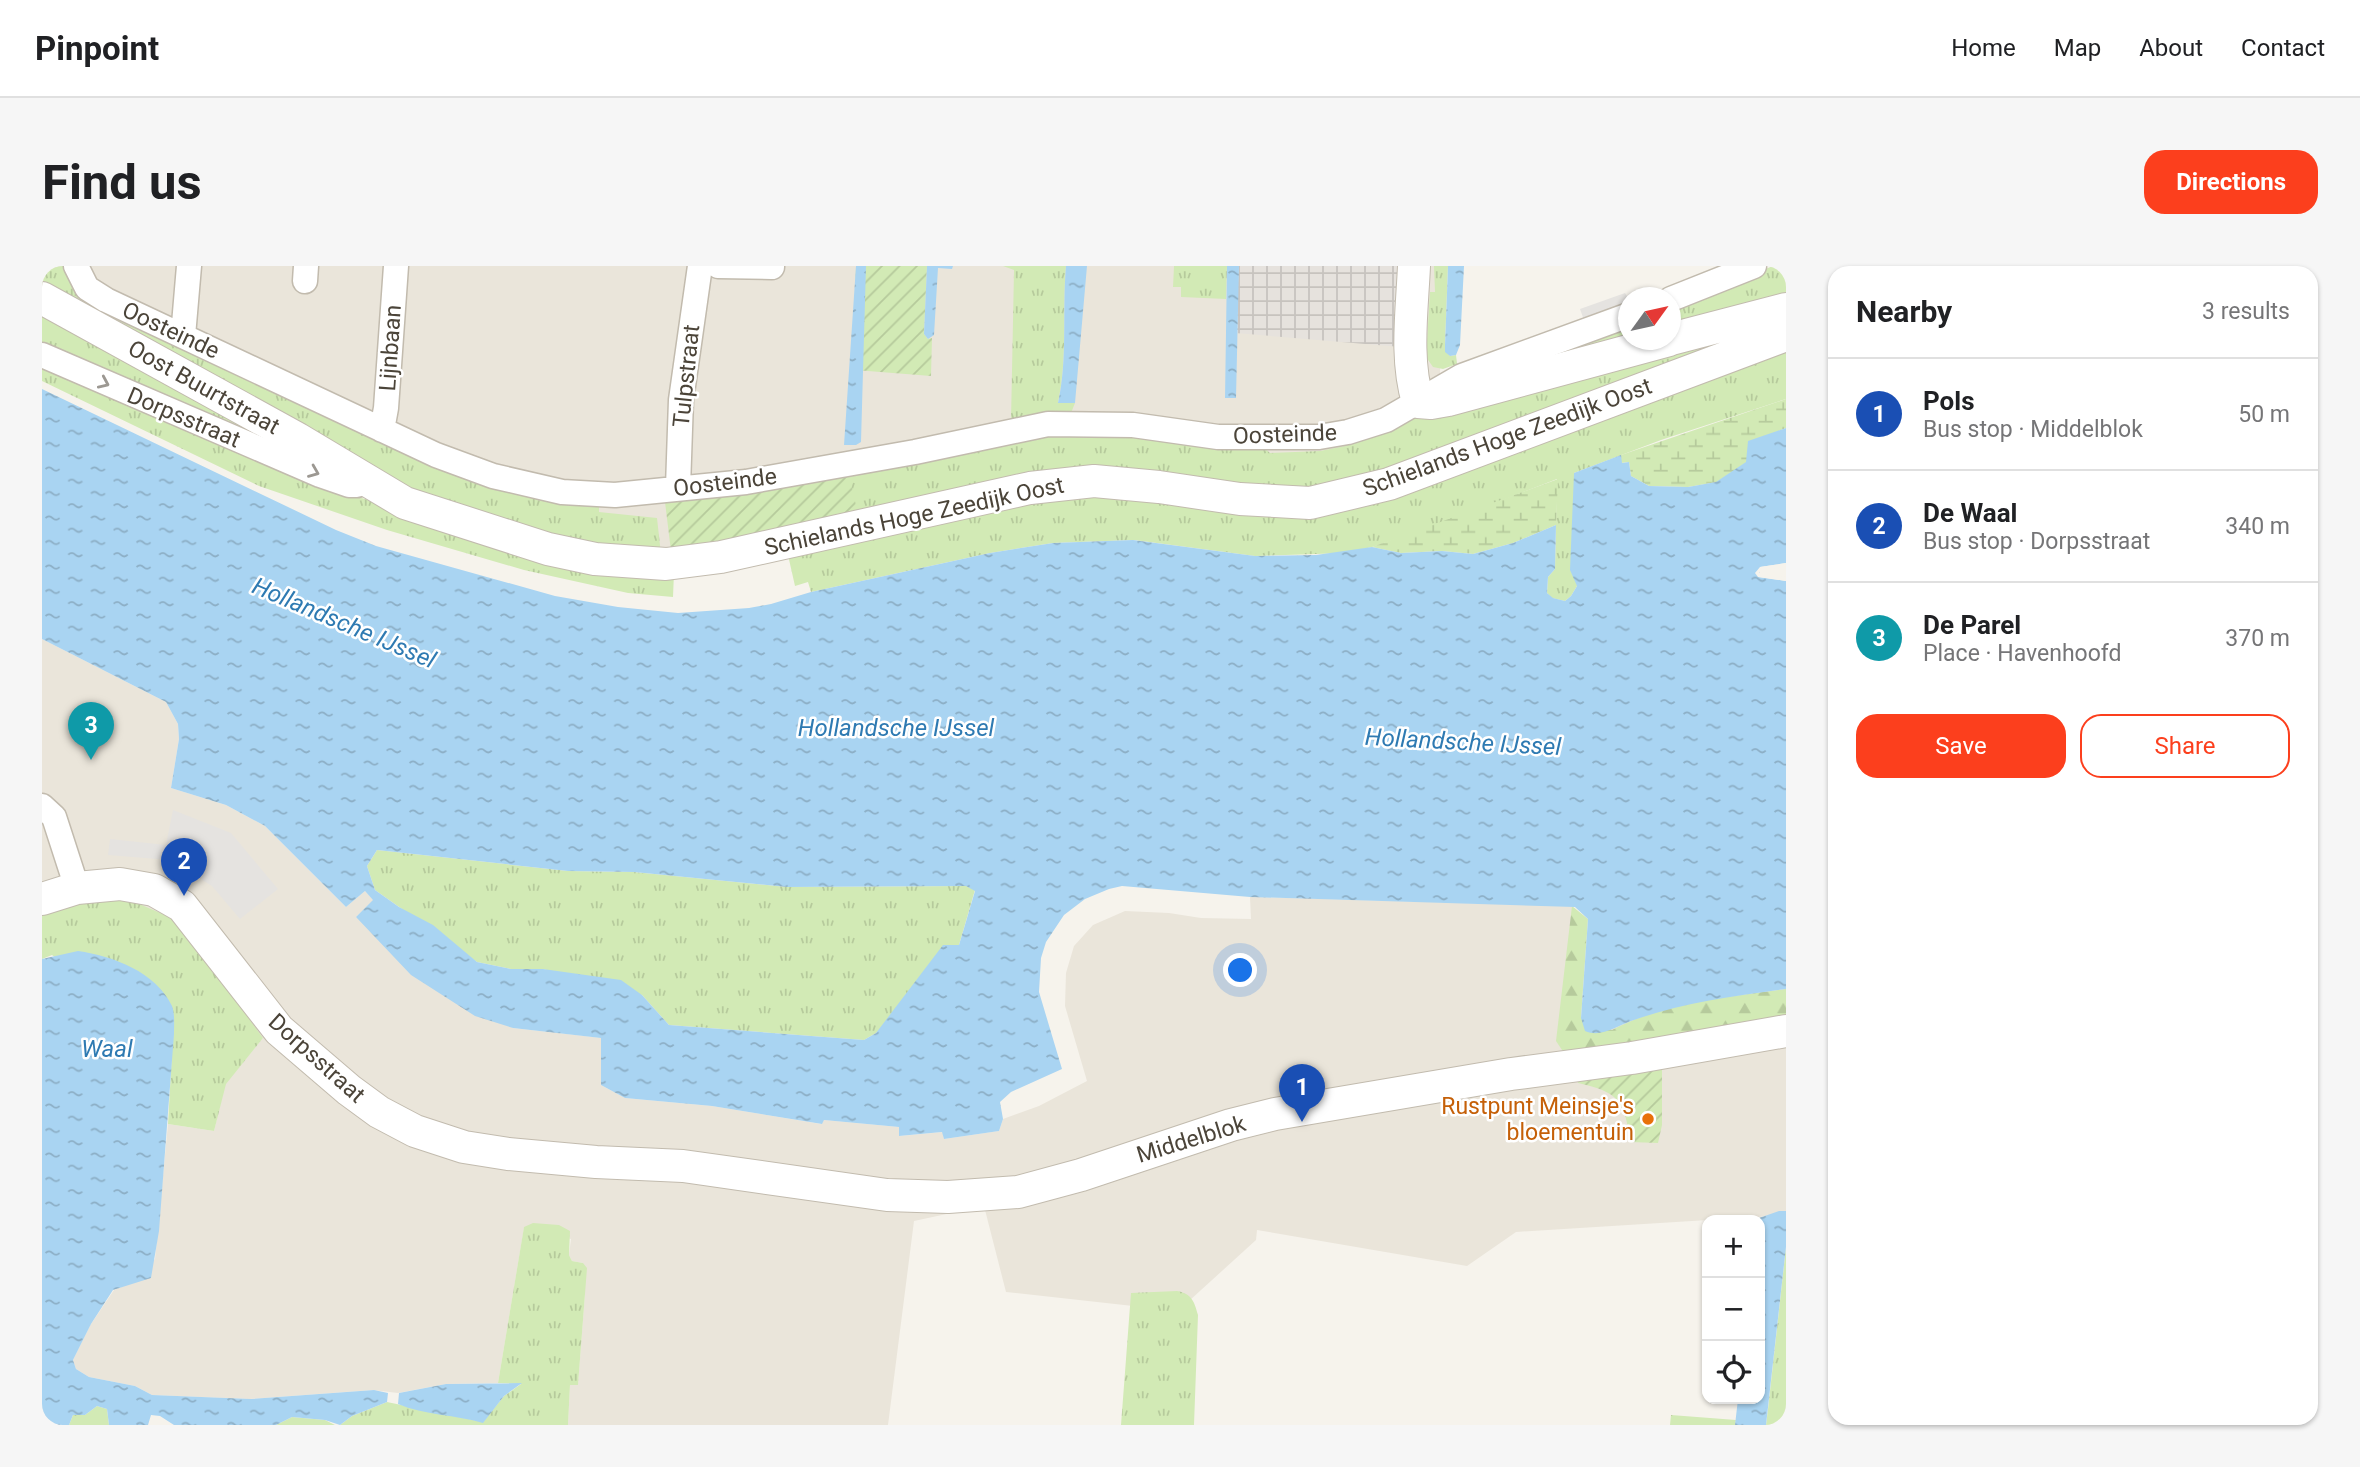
<!DOCTYPE html>
<html lang="en">
<head>
<meta charset="utf-8">
<style>
  :root { --surface:#fff; --page:#f6f6f6; --text:#202124; --muted:#757577; --line:#e0e0e0; --accent:#fc3f1d }
  body { margin:0; font-family:Roboto,sans-serif; background:var(--page); color:var(--text) }
  .controls { position:absolute; right:21px; bottom:21px; display:grid; overflow:hidden; border-radius:14px; box-shadow:0 2px 5px #0004 }
  .controls button { width:63px; height:63px; display:grid; place-items:center; padding:0; border:0; border-bottom:2px solid var(--line); background:var(--surface); color:var(--text); font:35px sans-serif }
  .compass { position:absolute; left:1576px; top:21px; width:63px; height:63px; border-radius:50%; background:var(--surface); box-shadow:0 2px 5px #0004; rotate:57deg }
  .you { position:absolute; left:1199px; top:705px; width:24px; height:24px; margin:-18px; border:5px solid #fff; border-radius:50%; background:#1a73e8; box-shadow:0 0 0 10px #1a73e833 }
  .badge { display:grid; place-items:center; width:46px; height:46px; border-radius:50%; background:var(--accent); color:#fff; font-size:23px; font-weight:700 }
  .pin { position:absolute; translate:-50% -58px; filter:drop-shadow(0 2px 4px #0008) }
  .pin::after { content:''; position:absolute; top:37px; width:24px; height:21px; background:inherit; clip-path:polygon(0 0,100% 0,50% 100%) }
  .list { margin:0; padding:0; list-style:none }
  h2 { display:flex; justify-content:space-between; align-items:center; height:91px; margin:0; padding:0 28px; font-size:30px }
  h2 small { font-size:23px; font-weight:400; color:var(--muted) }
  .list li { display:grid; grid-template-columns:46px 1fr auto; gap:21px; align-items:center; box-sizing:border-box; height:112px; padding:0 28px; border-top:2px solid var(--line) }
  .list b { display:block; font-size:26px; white-space:nowrap }
  .list p { margin:0; font-size:23px; white-space:nowrap; color:var(--muted) }
  .list em { font-size:23px; font-style:normal; color:var(--muted) }
  .actions { display:flex; gap:14px; padding:21px 28px }
  .actions a { flex:1; padding:16px 0; border:2px solid var(--accent); border-radius:21px; text-align:center; font-size:24px; color:var(--accent) }
  .actions .main { background:var(--accent); color:#fff }
  .icon { flex:none; width:38px; height:38px; fill:none; stroke:currentColor; stroke-width:2; stroke-linecap:round; stroke-linejoin:round }
  .map { position:relative; flex:none; width:1744px; height:1159px; overflow:hidden; border-radius:21px }
  header { display:flex; align-items:center; gap:42px; box-sizing:border-box; height:98px; padding:0 35px; background:var(--surface); border-bottom:2px solid var(--line) }
  header strong { font-size:33px }
  nav { display:flex; gap:38px; margin-inline-start:auto; font-size:24px }
  .intro { display:flex; align-items:center; justify-content:space-between; box-sizing:border-box; height:168px; padding:0 42px }
  h1 { margin:0; font-size:49px }
  .button { padding:18px 32px; border-radius:21px; background:var(--accent); color:#fff; font-size:24px; font-weight:700 }
  main { display:flex; gap:42px; padding:0 42px }
  aside { flex:1; background:var(--surface); border-radius:21px; box-shadow:0 2px 5px #0004 }
  .map>svg:first-child { display:block }
  .residential { fill:#eae5da }
  .industrial { fill:url(#industrial-grid) }
  .grass { fill:url(#grass-tufts) }
  .forest { fill:url(#forest-firs) }
  .wetland { fill:url(#wetland-marsh) }
  .garden { fill:url(#garden-furrows) }
  .parking { fill:#e5e3e0 }
  .water { fill:url(#water-ripples); fill-rule:evenodd }
  .pier { fill:#f6f3ec }
  .lines { fill:none; stroke-linecap:round; stroke-linejoin:round }
  .minor-casing { stroke:#c2bbae; stroke-width:27 }
  .tertiary-casing { stroke:#c2bbae; stroke-width:34 }
  .minor { stroke:#fff; stroke-width:24 }
  .tertiary { stroke:#fff; stroke-width:32 }
  .oneway { stroke:#9c9892 }
  .food-dot { fill:#e8710a; stroke:#fff; stroke-width:2.5 }
  .labels { text-anchor:middle; stroke-width:5; stroke-linejoin:round; paint-order:stroke }
  .street-label { font-size:23px; fill:#4b4439; stroke:#fff }
  .food-label { font-size:23px; fill:#c56008; stroke:#fff; text-anchor:end }
  .water-label { font-size:24px; font-style:italic; fill:#2e7ab2; stroke:#fff }
</style>
</head>
<body>
<header>
<strong>Pinpoint</strong>
<nav><a>Home</a><a>Map</a><a>About</a><a>Contact</a></nav>
</header>
<div class="intro"><h1>Find us</h1><a class="button">Directions</a></div>
<main>
<div class="map">
<svg width="1744" height="1159" viewBox="0 0 1744 1159">
  <defs>
    <pattern id="industrial-grid" width="8" height="8" patternUnits="userSpaceOnUse" patternTransform="scale(1.75)"><rect width="8" height="8" fill="#e6e2dd"/><path d="M0 4h8M4 0v8" fill="none" stroke="#c7c3be"/></pattern>
    <pattern id="grass-tufts" width="24" height="20" patternUnits="userSpaceOnUse" patternTransform="scale(1.75)"><rect width="24" height="20" fill="#d2eab5"/><path d="M3 7l-1-3M5 7V3M7 7l1-3M15 17l-1-3M17 17v-4M19 17l1-3" fill="none" stroke="#b6ca9c"/></pattern>
    <pattern id="forest-firs" width="22" height="20" patternUnits="userSpaceOnUse" patternTransform="scale(1.75)"><rect width="22" height="20" fill="#d2eab5"/><path d="M5 1l3.5 6h-7zM16 11l3.5 6h-7z" fill="#b6ca9c"/></pattern>
    <pattern id="wetland-marsh" width="20" height="14" patternUnits="userSpaceOnUse" patternTransform="scale(1.75)"><rect width="20" height="14" fill="#d2eab5"/><path d="M1 5h8M5 5V1M11 12h8M15 12V8" fill="none" stroke="#b6ca9c"/></pattern>
    <pattern id="garden-furrows" width="10" height="10" patternUnits="userSpaceOnUse" patternTransform="scale(1.75)"><rect width="10" height="10" fill="#d2eab5"/><path d="M-1 1l2-2M0 10L10 0M9 11l2-2" fill="none" stroke="#b6ca9c"/></pattern>
    <pattern id="water-ripples" width="26" height="14" patternUnits="userSpaceOnUse" patternTransform="scale(1.75)"><rect width="26" height="14" fill="#a9d4f2"/><path d="M2 4q2-2 4 0t4 0M15 11q2-2 4 0t4 0" fill="none" stroke="#8caec5"/></pattern>
  </defs>
  <rect width="100%" height="100%" fill="#f6f3ec"/>
  <path class="residential" d="M 0,0 L 1402,0 L 1396,160 L 1256,212 L 812,255 L 609,285 Z
    M 0,373 L 124,436 L 136,458 L 137,473 L 129,522 L 184,539 L 223,560 L 304,641 L 323,625 L 332,634 L 314,651 L 471,762 L 560,772 L 559,819 L 583,832 L 670,840 L 779,858 L 782,854 L 857,861 L 858,870 L 901,866 L 902,873 L 957,865 L 961,853 L 997,840 L 1045,815 L 1023,740 L 1024,707 L 1032,680 L 1051,659 L 1083,645 L 1127,647 L 1159,652 L 1209,653 L 1208,631 L 1530,640 L 1539,752 L 1744,723 L 1744,949 L 1474,966 L 1425,1000 L 1215,964 L 1214,974 L 1136,1045 L 964,1026 L 942,940 L 872,955 L 846,1159 L 526,1159 L 528,1118 L 536,1118 L 543,1027 L 541,997 L 530,995 L 527,989 L 529,973 L 482,962 L 456,1117 L 404,1118 L 356,1127 L 331,1124 L 208,1133 L 110,1129 L 93,1120 L 47,1111 L 34,1103 L 31,1094 L 49,1058 L 72,1024 L 84,1019 L 113,993 L 126,858 L 172,865 L 183,818 L 221,772 L 0,647 Z"/>
  <path class="industrial" d="M 1197,0 L 1362,0 L 1359,81 L 1193,67 Z"/>
  <path class="grass" d="M 0,0 L 25,0 L 224,117 L 557,238 L 557,246 L 615,252 L 619,288 L 537,279 L 386,236 L 0,22 Z
    M 961,0 L 1024,0 C 1020,45 1026,93 1016,136 L 1033,137 L 1029,147 L 969,154 L 972,4 Z
    M 1132,0 L 1185,0 L 1184,33 L 1139,31 L 1139,21 L 1131,21 Z
    M 1392,0 L 1406,0 L 1403,79 L 1408,90 L 1414,89 L 1415,98 L 1401,103 L 1391,101 L 1384,91 L 1388,26 L 1393,26 Z
    M 1731,0 L 1744,0 L 1744,34 L 1629,63 L 1629,41 Z
    M 0,43 L 273,194 L 0,78 Z
    M 1744,52 L 1546,134 L 1276,226 L 1098,211 L 790,262 L 780,209 L 1022,166 L 1220,180 L 1228,187 L 1278,185 L 1303,180 L 1307,172 L 1381,146 Z
    M 1586,57 L 1587,74 L 1425,117 Z
    M 1744,79 L 1744,133 L 1619,174 L 1532,207 L 1535,320 L 1529,330 L 1523,335 L 1510,332 L 1505,327 L 1506,311 L 1513,303 L 1515,213 L 1390,261 L 1330,281 L 1304,287 L 1213,290 L 1092,274 L 1011,277 L 948,287 L 769,326 L 766,316 L 753,320 L 746,289 L 973,236 L 1077,228 L 1220,245 Z
    M 0,96 L 284,219 L 414,266 L 632,307 L 631,331 L 586,327 L 482,304 L 345,264 L 217,220 L 0,115 Z
    M 335,584 L 526,605 L 592,606 L 745,621 L 924,620 L 933,624 L 917,679 L 834,767 L 822,774 L 627,759 L 600,729 L 501,703 L 469,703 L 435,696 L 333,624 L 325,600 Z
    M 88,634 L 130,652 L 154,679 L 221,772 L 184,818 L 172,865 L 126,858 L 130,786 L 10,689 L 0,693 L 0,647 C 29,637 57,635 88,634 Z
    M 491,957 L 517,959 L 528,965 L 527,989 L 530,995 L 541,997 L 545,1002 L 536,1119 L 528,1119 L 526,1159 L 298,1159 L 310,1150 L 345,1136 L 441,1156 L 462,1130 L 479,1118 L 456,1117 L 482,961 Z
    M 1744,981 L 1744,1159 L 1724,1159 L 1726,1143 Z
    M 1135,1025 C 1150,1028 1152,1035 1156,1049 L 1152,1159 L 1079,1159 L 1089,1027 Z
    M 55,1140 L 65,1143 L 67,1159 L 27,1159 L 31,1149 L 43,1149 Z
    M 1629,1149 L 1694,1154 L 1693,1159 L 1628,1159 Z
    M 250,1151 L 283,1154 L 293,1159 L 234,1159 Z"/>
  <path class="forest" d="M 1530,640 L 1546,653 L 1539,752 L 1570,764 C 1623,736 1685,731 1744,723 L 1744,757 L 1526,793 L 1514,775 Z"/>
  <path class="wetland" d="M 1744,133 L 1744,162 L 1727,169 L 1705,196 L 1675,216 L 1646,221 L 1607,220 L 1589,210 L 1587,196 L 1579,197 L 1579,189 Z
    M 1516,213 L 1514,259 L 1471,277 L 1431,288 L 1400,285 L 1359,287 L 1330,281 Z"/>
  <path class="garden" d="M 814,0 L 885,0 L 882,68 L 886,73 L 890,72 L 889,110 L 813,104 L 811,78 Z
    M 807,208 L 817,253 L 629,285 L 623,236 Z
    M 1620,801 L 1620,859 L 1616,877 L 1588,876 C 1583,835 1577,826 1536,817 L 1535,813 Z"/>
  <path class="parking" d="M 1583,27 L 1586,32 L 1586,41 L 1543,57 L 1538,43 Z
    M 131,544 L 189,567 L 236,623 L 198,653 L 170,620 L 128,594 L 66,589 L 68,573 L 124,579 Z"/>
  <path class="water" d="M 814,0 L 824,0 L 819,176 L 814,179 L 802,179 Z
    M 885,0 L 911,0 L 910,3 L 896,2 L 892,69 L 886,73 L 882,68 Z
    M 1024,0 L 1045,0 L 1033,137 L 1016,137 C 1026,93 1020,45 1024,0 Z
    M 1185,0 L 1197,0 L 1194,132 L 1183,132 Z
    M 1406,0 L 1422,0 L 1418,79 L 1414,89 L 1408,90 L 1403,86 L 1403,79 Z
    M 0,123 L 294,264 L 334,280 L 513,330 L 576,341 L 636,347 L 707,342 L 729,338 L 769,326 L 948,287 L 1011,277 L 1091,274 L 1213,290 L 1274,289 L 1330,281 L 1359,287 L 1400,285 L 1431,288 L 1471,277 L 1514,259 L 1513,303 L 1506,311 L 1505,327 L 1511,332 L 1523,335 L 1529,330 L 1535,320 L 1528,304 L 1532,207 L 1579,189 L 1580,197 L 1587,196 L 1589,210 L 1607,220 L 1646,221 L 1674,216 L 1704,196 L 1706,175 L 1744,162 L 1744,297 L 1718,301 L 1717,311 L 1744,315 L 1744,723 C 1692,730 1639,737 1589,755 C 1575,760 1559,772 1543,765 L 1539,752 L 1546,653 L 1533,641 L 1208,631 L 1080,620 L 1067,623 L 1043,633 L 1022,649 L 1004,676 L 999,692 L 997,726 L 1020,803 L 969,826 L 958,836 L 961,853 L 957,865 L 902,873 L 900,866 L 857,870 L 857,861 L 782,854 L 780,858 L 670,840 L 583,832 L 559,819 L 559,772 L 471,762 L 433,750 L 369,709 L 314,651 L 331,634 L 323,625 L 304,641 L 223,560 L 184,539 L 129,522 L 137,473 L 136,458 L 124,436 L 0,373 ZM 335,584 L 526,605 L 592,606 L 745,621 L 924,620 L 933,625 L 917,679 L 901,679 L 834,767 L 822,774 L 627,759 L 600,729 L 579,714 L 501,703 L 469,703 L 435,696 L 391,659 L 357,641 L 333,624 L 325,600 Z
    M 36,685 C 71,690 114,706 130,740 C 133,748 132,760 132,768 L 117,965 L 109,1012 L 71,1024 L 49,1058 L 31,1094 L 34,1103 L 47,1111 L 93,1120 L 110,1129 L 209,1133 L 332,1124 L 346,1127 L 345,1136 L 310,1150 L 298,1159 L 283,1154 L 250,1151 L 234,1159 L 132,1159 L 118,1150 L 109,1149 L 106,1159 L 67,1159 L 65,1143 L 55,1140 L 43,1149 L 31,1149 L 27,1159 L 0,1159 L 0,693 Z
    M 1737,945 L 1744,945 L 1744,981 L 1724,1159 L 1693,1159 L 1696,1133 L 1718,1133 L 1717,954 L 1717,952 Z
    M 480,1117 L 462,1130 L 441,1157 C 414,1149 382,1149 356,1138 L 357,1127 L 404,1118 Z"/>
  <path class="pier" d="M 1744,297 L 1744,301 L 1719,304 L 1717,307 L 1744,311 L 1744,315 L 1716,311 L 1713,307 L 1718,301 Z"/>
  <g class="lines">
    <g class="minor-casing">
      <path id="minor" d="M 34,0 L 45,22 L 64,34 L 394,189 L 451,210 L 520,226 L 573,229 L 704,216 L 873,186 L 1006,158 L 1091,159 L 1176,171 L 1277,171 L 1306,166 L 1344,154 L 1420,110 L 1587,49
        M 676,0 L 730,1
        M 263,15 L 264,0
        M 1629,33 L 1712,0
        M 141,70 L 147,0
        M 0,89 L 278,209 L 307,219 L 315,219 L 323,212
        M 340,164 L 344,142 L 354,0
        M 636,221 L 639,134 L 658,0
        M 0,540 L 12,551 L 35,622"/>
    </g>
    <g class="tertiary-casing">
      <path id="tertiary" d="M 1372,0 C 1370,45 1363,93 1376,136 L 1389,137 L 1406,134 L 1627,74
        M 0,32 L 256,173 L 363,237 L 506,283 L 553,293 L 624,298 L 679,291 L 988,222 L 1052,215 L 1117,221 L 1198,233 L 1268,237 L 1347,218 L 1744,69
        M 1629,73 L 1744,43
        M 0,633 L 35,622 L 78,618 L 112,624 L 140,640 L 237,764 L 307,824 L 337,846 L 373,865 L 422,881 L 466,888 L 554,896 L 641,900 L 845,929 L 906,931 L 976,926 L 1039,909 L 1189,859 L 1233,848 L 1469,808 L 1590,792 L 1744,765"/>
    </g>
    <use href="#minor" class="minor"/>
    <use href="#tertiary" class="tertiary"/>
  </g>
  <defs><path id="oneway-chevron" d="M-2-3.5L2.5 0L-2 3.5" fill="none" stroke-width="1.6" stroke-linecap="round" stroke-linejoin="round" transform="scale(1.75)"/></defs>
  <g class="oneway">
    <use href="#oneway-chevron" transform="translate(62 117) rotate(24)"/>
    <use href="#oneway-chevron" transform="translate(272 206) rotate(22)"/>
  </g>
  <circle class="food-dot" cx="1606" cy="853" r="7"/>
  <g class="labels">
    <g class="street-label">
      <text transform="translate(129 64) rotate(25)" y="8">Oosteinde</text>
      <text transform="translate(348 82) rotate(-86)" y="8">Lijnbaan</text>
      <text transform="translate(644 110) rotate(-84)" y="8">Tulpstraat</text>
      <text transform="translate(162 121) rotate(29)" y="8">Oost Buurtstraat</text>
      <text transform="translate(142 151) rotate(23)" y="8">Dorpsstraat</text>
      <text transform="translate(1243 168) rotate(-2)" y="8">Oosteinde</text>
      <text transform="translate(1465 171) rotate(-20)" y="8">Schielands Hoge Zeedijk Oost</text>
      <text transform="translate(683 216) rotate(-7)" y="8">Oosteinde</text>
      <text transform="translate(872 250) rotate(-12)" y="8">Schielands Hoge Zeedijk Oost</text>
      <text transform="translate(275 792) rotate(42)" y="8">Dorpsstraat</text>
      <text transform="translate(1149 873) rotate(-17)" y="8">Middelblok</text>
    </g>
    <g class="food-label">
      <text x="1592" y="848">Rustpunt Meinsje's<tspan x="1592" dy="26">bloementuin</tspan></text>
    </g>
    <g class="water-label">
      <text transform="translate(302 357) rotate(23)" y="8">Hollandsche IJssel</text>
      <text x="854" y="470">Hollandsche IJssel</text>
      <text transform="translate(1421 476) rotate(3)" y="8">Hollandsche IJssel</text>
      <text x="65" y="791">Waal</text>
    </g>
  </g>
</svg>
<div class="controls">
<button>+</button>
<button>−</button>
<button><svg class="icon" aria-label="locate" viewBox="0 0 24 24"><circle cx="12" cy="12" r="6"/><path d="M12 2v4M12 18v4M2 12h4M18 12h4"/></svg></button>
</div>
<svg class="compass" viewBox="-18 -18 36 36"><path d="M0-13l5 13h-10z" fill="#e53935"/><path d="M0 13l5-13h-10z" fill="#757577"/></svg>
<div class="you"></div>
<div class="pin badge" style="left:1260px;top:856px;background:#1a4fb4">1</div>
<div class="pin badge" style="left:142px;top:630px;background:#1a4fb4">2</div>
<div class="pin badge" style="left:49px;top:494px;background:#0f9aa8">3</div>
</div>
<aside>
<h2>Nearby<small>3 results</small></h2>
<ul class="list">
<li><span class="badge" style="background:#1a4fb4">1</span><div><b>Pols</b><p>Bus stop · Middelblok</p></div><em>50 m</em></li>
<li><span class="badge" style="background:#1a4fb4">2</span><div><b>De Waal</b><p>Bus stop · Dorpsstraat</p></div><em>340 m</em></li>
<li><span class="badge" style="background:#0f9aa8">3</span><div><b>De Parel</b><p>Place · Havenhoofd</p></div><em>370 m</em></li>
</ul>
<div class="actions"><a class="main">Save</a><a>Share</a></div>
</aside>
</main>
</body>
</html>
